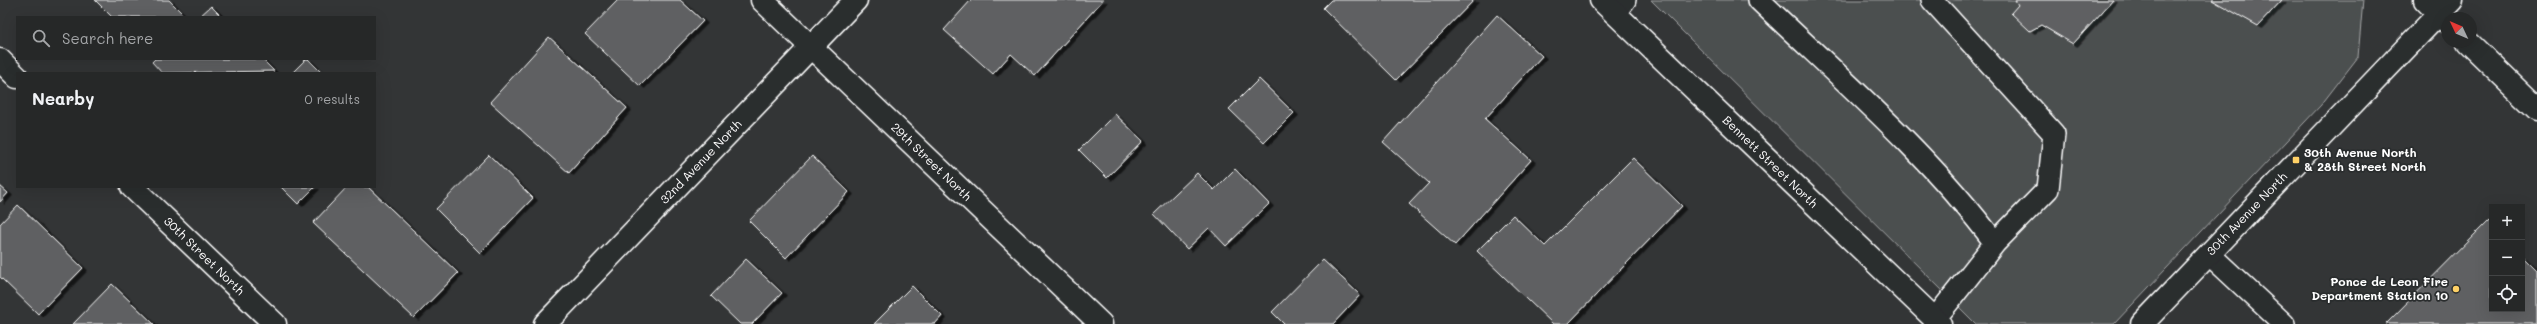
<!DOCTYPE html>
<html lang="en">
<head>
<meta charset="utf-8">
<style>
  :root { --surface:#262828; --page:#2e3030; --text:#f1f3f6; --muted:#a4a6a8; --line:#424445 }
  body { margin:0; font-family:Mali,sans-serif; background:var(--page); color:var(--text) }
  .controls { position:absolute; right:12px; bottom:12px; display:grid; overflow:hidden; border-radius:0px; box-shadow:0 4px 16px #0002 }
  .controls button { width:36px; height:36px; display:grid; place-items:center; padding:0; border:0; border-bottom:1px solid var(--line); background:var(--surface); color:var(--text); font:20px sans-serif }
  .compass { position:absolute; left:2441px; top:12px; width:36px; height:36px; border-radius:50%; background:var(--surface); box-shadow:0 4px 16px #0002; rotate:314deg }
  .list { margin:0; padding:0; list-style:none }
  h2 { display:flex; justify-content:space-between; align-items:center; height:52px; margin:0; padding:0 16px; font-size:17px }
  h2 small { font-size:13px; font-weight:400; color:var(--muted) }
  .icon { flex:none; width:22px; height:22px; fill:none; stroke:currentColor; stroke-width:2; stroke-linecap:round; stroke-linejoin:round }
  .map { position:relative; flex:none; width:2537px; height:324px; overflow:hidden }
  .search { position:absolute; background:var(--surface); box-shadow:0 4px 16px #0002; left:16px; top:16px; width:360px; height:44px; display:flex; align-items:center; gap:10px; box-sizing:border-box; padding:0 14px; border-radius:0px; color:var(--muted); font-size:15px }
  .panel { position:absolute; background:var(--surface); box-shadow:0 4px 16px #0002; left:16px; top:72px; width:360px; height:116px; border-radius:0px }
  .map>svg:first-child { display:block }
  .green { fill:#4c4f50; stroke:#a6a7a8 }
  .building { fill:#5f6162; stroke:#fff; filter:url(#shadow) }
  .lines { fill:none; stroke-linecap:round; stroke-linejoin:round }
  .service-casing { stroke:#fff; stroke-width:24 }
  .minor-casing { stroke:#fff; stroke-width:25 }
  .tertiary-casing { stroke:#fff; stroke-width:25 }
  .service { stroke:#2a2d2e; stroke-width:21 }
  .minor { stroke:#2a2d2e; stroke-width:22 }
  .tertiary { stroke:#2a2d2e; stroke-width:22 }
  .poi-dot { fill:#ffd166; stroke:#2a2d2e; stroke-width:1.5 }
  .labels { text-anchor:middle; stroke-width:3.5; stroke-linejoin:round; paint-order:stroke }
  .poi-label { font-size:12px; font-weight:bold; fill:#fff; stroke:#2a2d2e; text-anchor:start }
  .street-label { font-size:12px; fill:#fff; stroke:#2a2d2e }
</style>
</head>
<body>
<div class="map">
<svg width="2537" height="324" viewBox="0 0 2537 324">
  <defs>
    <filter id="shadow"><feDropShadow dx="4.5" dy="2.5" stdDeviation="0" flood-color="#0009"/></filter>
  </defs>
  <rect width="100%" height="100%" fill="#333536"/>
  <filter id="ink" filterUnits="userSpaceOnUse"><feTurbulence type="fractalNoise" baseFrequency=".025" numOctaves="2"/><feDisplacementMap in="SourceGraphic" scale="8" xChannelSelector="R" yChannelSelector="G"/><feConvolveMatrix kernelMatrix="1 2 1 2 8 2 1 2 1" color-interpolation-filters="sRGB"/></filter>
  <g filter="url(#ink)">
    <path class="green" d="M 1651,0 L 2363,0 L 2358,57 L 2321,105 L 2114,324 L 1976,324 Z"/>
    <path class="building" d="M 95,0 L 169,0 L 184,15 L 182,17 L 112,17 Z
      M 618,0 L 680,0 L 703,21 L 640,86 L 585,34 Z
      M 971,0 L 1103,0 L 1035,76 L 1011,54 L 993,74 L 944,30 Z
      M 1331,0 L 1474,0 L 1396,80 L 1323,8 Z
      M 2015,0 L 2113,0 L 2073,44 L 2041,25 L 2030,31 L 2011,13 L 2018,5 Z
      M 2212,0 L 2282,0 L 2258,26 Z
      M 211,6 L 222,17 L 199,17 Z
      M 1497,15 L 1542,56 L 1485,119 L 1531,160 L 1455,245 L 1409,204 L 1429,183 L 1383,142 Z
      M 549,37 L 627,108 L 569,173 L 490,102 Z
      M 155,59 L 262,59 L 274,71 L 162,73 L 152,62 Z
      M 306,59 L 308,59 L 322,73 L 292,73 Z
      M 1259,79 L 1294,113 L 1264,143 L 1229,109 Z
      M 1115,114 L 1143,141 L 1107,178 L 1079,150 Z
      M 489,155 L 533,198 L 480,253 L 436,209 Z
      M 812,156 L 849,192 L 786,258 L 749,221 Z
      M 1633,158 L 1682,206 L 1568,324 L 1553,324 L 1477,251 L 1513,215 L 1545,246 Z
      M 1235,169 L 1269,204 L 1226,246 L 1209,228 L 1187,249 L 1154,214 L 1197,173 L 1214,190 Z
      M 0,186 L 8,193 L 0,202 Z
      M 281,187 L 315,187 L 298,204 Z
      M 347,187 L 368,187 L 458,273 L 414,318 L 313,223 Z
      M 18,205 L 83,268 L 38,314 L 0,277 L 0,224 Z
      M 2488,221 L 2492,225 L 2492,309 L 2522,309 L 2522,255 L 2537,270 L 2537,324 L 2386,324 Z
      M 746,259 L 782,293 L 752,324 L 740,324 L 711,296 Z
      M 1323,260 L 1360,295 L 1333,324 L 1284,324 L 1272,312 Z
      M 112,284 L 154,324 L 73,324 Z
      M 912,286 L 942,316 L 935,324 L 874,324 Z"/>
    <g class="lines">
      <g class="service-casing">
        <path id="service" d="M 1759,0 C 1840,78 1928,153 1995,243 L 1935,319
          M 1932,0 L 2054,134 L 2048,189 L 1995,243
          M 1614,13 L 1625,0
          M 2209,254 L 2284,324"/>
      </g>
      <g class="minor-casing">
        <path id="minor" d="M 762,0 L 1101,324
          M 1601,0 L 1940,324
          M 0,60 L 17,77
          M 132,187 L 275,324
          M 545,324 L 856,0"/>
      </g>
      <g class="tertiary-casing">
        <path id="tertiary" d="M 2425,0 L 2447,22
          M 2468,42 L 2537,109
          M 2142,324 L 2452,0"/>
      </g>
      <use href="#service" class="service"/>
      <use href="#minor" class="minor"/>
      <use href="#tertiary" class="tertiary"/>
    </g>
  </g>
  <g class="poi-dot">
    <rect x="2292" y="156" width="8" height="8" rx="2"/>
    <circle cx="2456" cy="289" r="4"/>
  </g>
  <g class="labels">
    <g class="poi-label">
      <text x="2304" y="157">30th Avenue North<tspan x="2304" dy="14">&amp; 28th Street North</tspan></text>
      <text x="2448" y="286" text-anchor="end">Ponce de Leon Fire<tspan x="2448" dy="14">Department Station 10</tspan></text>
    </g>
    <g class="street-label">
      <text transform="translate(701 162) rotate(-46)" y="4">32nd Avenue North</text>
      <text transform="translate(931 162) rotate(44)" y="4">29th Street North</text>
      <text transform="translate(1770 162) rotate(44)" y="4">Bennett Street North</text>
      <text transform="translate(2247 214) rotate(-46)" y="4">30th Avenue North</text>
      <text transform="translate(204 256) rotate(44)" y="4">30th Street North</text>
    </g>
  </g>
</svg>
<div class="controls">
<button>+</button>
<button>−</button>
<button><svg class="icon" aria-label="locate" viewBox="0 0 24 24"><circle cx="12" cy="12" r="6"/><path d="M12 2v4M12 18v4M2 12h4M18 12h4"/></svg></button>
</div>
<svg class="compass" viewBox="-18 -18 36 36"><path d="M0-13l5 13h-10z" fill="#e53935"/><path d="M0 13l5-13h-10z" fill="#a4a6a8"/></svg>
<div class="search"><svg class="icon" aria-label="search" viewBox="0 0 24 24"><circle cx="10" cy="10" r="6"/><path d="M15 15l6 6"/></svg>Search here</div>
<section class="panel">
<h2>Nearby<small>0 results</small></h2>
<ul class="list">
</ul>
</section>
</div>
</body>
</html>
